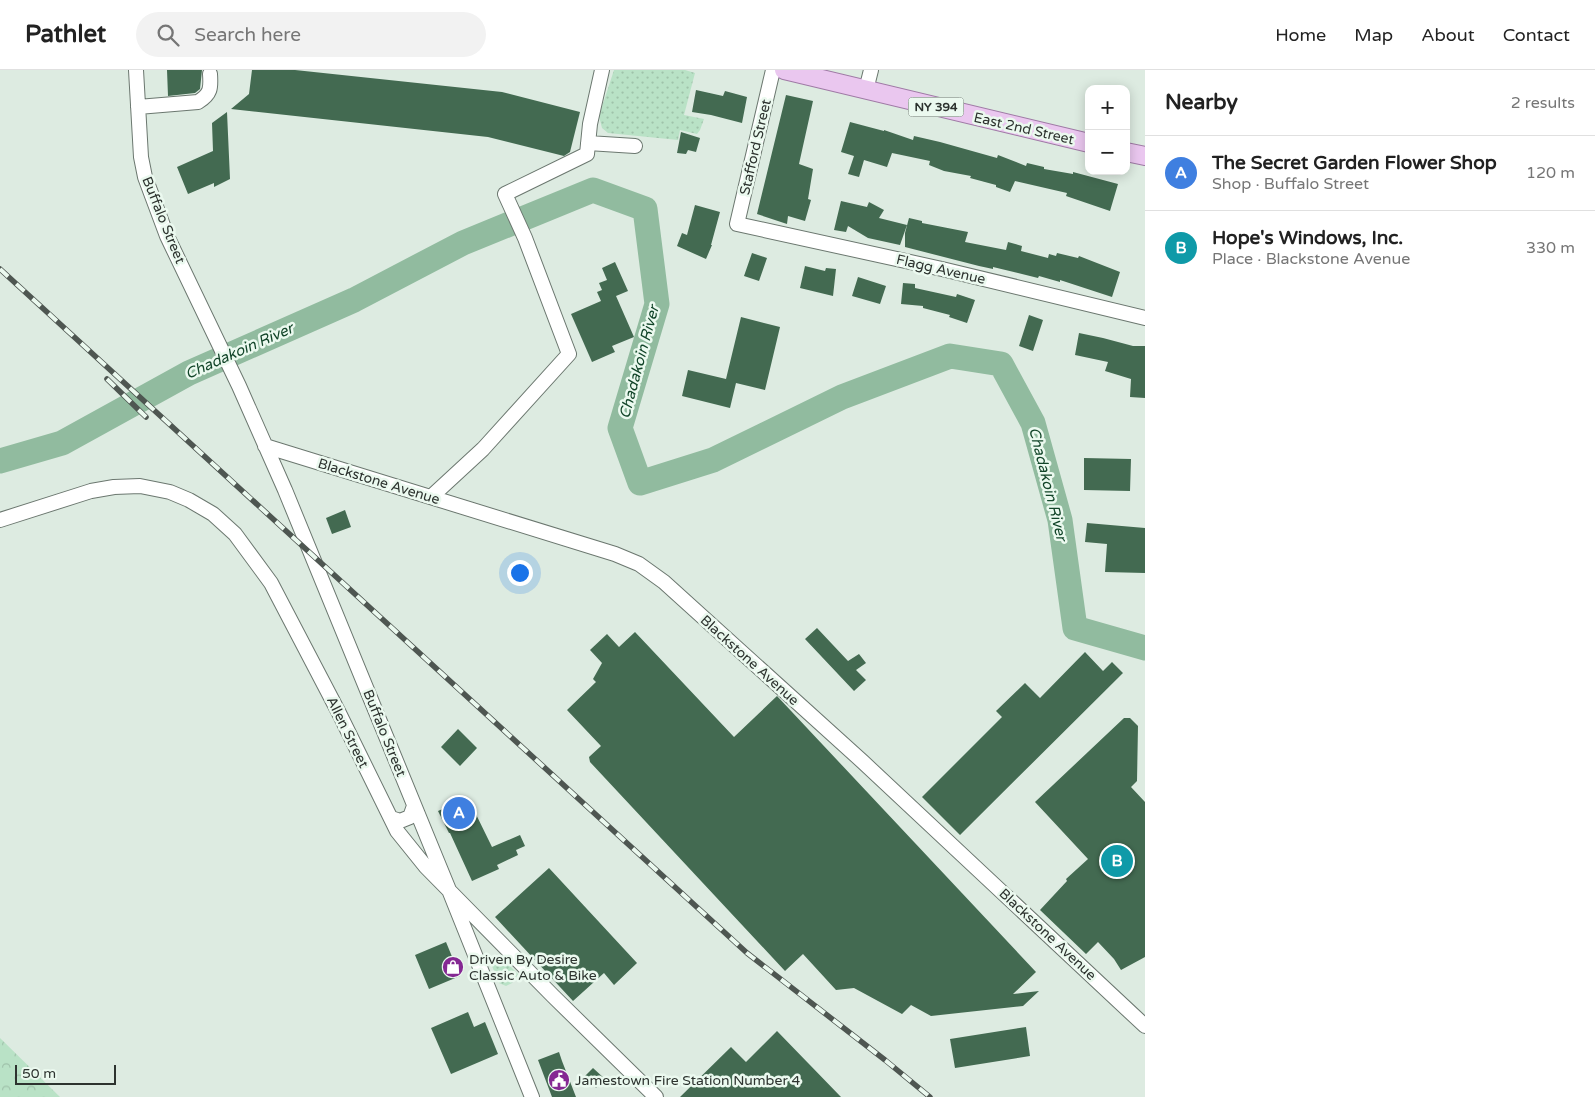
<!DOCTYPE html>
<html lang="en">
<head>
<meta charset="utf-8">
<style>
  :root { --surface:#fff; --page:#f2f2f2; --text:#222; --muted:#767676; --line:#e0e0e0; --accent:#0b8043 }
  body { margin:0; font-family:"Varela Round",sans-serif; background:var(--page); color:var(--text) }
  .controls { position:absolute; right:15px; top:15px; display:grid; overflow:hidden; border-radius:10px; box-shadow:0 2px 12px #0003 }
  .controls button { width:45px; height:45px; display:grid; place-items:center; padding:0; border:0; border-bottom:1px solid var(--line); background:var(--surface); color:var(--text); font:25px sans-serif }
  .scale { position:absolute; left:15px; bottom:12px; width:101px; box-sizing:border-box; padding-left:5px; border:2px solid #2d332f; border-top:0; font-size:14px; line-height:18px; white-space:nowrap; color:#2d332f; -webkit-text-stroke:4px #ebf9ef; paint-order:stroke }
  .you { position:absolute; left:519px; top:502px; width:18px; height:18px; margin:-12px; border:4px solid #fff; border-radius:50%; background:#1a73e8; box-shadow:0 0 0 8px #1a73e833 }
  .badge { display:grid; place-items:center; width:32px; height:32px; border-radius:50%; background:var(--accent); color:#fff; font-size:16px; font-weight:700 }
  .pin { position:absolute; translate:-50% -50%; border:2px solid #fff; box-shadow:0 1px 5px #0006 }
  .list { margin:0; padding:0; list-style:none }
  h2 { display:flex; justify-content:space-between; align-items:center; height:65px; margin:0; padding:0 20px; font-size:21px }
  h2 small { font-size:16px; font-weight:400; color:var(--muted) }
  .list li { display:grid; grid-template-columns:32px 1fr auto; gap:15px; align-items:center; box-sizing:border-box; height:75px; padding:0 20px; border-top:1px solid var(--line) }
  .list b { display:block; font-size:19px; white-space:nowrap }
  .list p { margin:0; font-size:16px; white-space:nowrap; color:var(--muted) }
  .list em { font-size:16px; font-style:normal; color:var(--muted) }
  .icon { flex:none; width:28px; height:28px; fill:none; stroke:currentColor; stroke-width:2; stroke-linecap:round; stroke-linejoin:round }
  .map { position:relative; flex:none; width:1145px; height:1027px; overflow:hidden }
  header { display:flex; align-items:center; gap:30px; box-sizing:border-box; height:70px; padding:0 25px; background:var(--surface); border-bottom:1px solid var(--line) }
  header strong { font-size:24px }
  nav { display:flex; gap:28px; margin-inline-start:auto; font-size:18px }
  .search { width:350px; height:45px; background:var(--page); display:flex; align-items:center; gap:12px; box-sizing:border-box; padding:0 18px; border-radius:28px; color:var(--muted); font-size:19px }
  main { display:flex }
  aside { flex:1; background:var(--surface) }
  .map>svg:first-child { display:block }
  .grass { fill:url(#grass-dots) }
  .forest { fill:url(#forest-crowns) }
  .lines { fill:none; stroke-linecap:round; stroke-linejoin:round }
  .river { stroke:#91bb9f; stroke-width:25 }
  .building { fill:#436a51 }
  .minor-casing { stroke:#6b776f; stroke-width:16 }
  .major-casing { stroke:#9f7aa5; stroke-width:20 }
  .minor { stroke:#fff; stroke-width:14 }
  .major { stroke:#eac7ef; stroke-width:18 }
  .rail-casing { stroke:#4e5651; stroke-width:5.5 }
  .rail { stroke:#ebf9ef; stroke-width:4; stroke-dasharray:11; stroke-linecap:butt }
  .labels { text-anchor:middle; stroke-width:5; stroke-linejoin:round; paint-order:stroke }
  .shield { fill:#ebf9ef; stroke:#666e69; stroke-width:1 }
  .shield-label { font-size:12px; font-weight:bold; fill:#2d332f }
  .street-label { font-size:14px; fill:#2d332f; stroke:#ebf9ef }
  .poi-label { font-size:14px; fill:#2d332f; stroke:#ebf9ef; text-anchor:start }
  .water-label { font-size:15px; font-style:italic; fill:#124529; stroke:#ebf9ef }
</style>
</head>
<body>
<header>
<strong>Pathlet</strong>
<div class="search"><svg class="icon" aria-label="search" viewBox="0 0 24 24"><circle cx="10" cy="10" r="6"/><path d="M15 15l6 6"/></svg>Search here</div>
<nav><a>Home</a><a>Map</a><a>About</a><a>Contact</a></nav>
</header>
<main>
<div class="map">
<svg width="1145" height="1027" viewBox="0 0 1145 1027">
  <defs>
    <pattern id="grass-dots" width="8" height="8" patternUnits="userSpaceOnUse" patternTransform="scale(1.25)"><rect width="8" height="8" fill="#b9e2c6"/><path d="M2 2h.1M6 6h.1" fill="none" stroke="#9fc2aa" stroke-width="1.8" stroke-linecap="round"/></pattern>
    <pattern id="forest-crowns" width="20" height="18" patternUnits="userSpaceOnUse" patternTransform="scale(1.25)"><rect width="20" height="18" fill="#b9e2c6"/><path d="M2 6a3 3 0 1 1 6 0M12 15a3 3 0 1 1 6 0" fill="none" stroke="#9fc2aa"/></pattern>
  </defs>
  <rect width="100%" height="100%" fill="#ddebe1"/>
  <path class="grass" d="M 614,0 L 685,0 L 695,3 L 684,45 L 704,49 L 700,60 L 697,64 L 680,60 L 678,70 L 608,63 L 602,58 L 599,46 Z
    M 499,888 L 502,888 L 518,904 L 512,913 L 506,916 L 499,913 L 492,896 L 495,889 Z"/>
  <path class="forest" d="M 0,968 L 60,1027 L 0,1027 Z"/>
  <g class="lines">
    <path class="river" d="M 0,391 L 62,373 L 189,303 L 354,230 L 463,173 L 593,120 L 645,139 L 657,234 L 620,358 L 640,413 L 713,390 L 842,327 L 950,286 L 1001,294 L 1033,353 L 1060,450 L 1075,558 L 1145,578"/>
  </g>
  <path class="building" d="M 167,0 L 202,0 L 200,19 L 195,23 L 168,26 Z
    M 252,0 L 295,0 L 502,22 L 580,42 L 570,82 L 564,86 L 488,67 L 231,39 L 249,24 Z
    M 696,20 L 723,26 L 725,21 L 747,27 L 742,53 L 711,45 L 692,42 Z
    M 786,25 L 813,31 L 799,94 L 813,99 L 808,129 L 811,130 L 805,151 L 788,146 L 787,154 L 757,144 Z
    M 227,42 L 230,109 L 214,117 L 214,113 L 188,124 L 177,97 L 213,81 L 212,53 Z
    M 850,52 L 884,61 L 884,60 L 913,70 L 914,66 L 940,72 L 997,88 L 998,85 L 1026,96 L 1027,93 L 1044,97 L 1044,99 L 1073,104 L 1073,102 L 1118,114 L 1110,141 L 1066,126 L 1067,123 L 1015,111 L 1010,122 L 996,117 L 996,115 L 970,108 L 971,106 L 944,101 L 929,95 L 930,91 L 892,83 L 887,97 L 864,90 L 859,107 L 848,104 L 854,86 L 841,82 Z
    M 681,62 L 700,68 L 696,82 L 688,80 L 686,84 L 677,83 Z
    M 841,131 L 867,137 L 869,132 L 884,140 L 879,148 L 907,155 L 900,175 L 868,168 L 848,156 L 846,162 L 834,160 Z
    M 695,135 L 720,142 L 711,175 L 712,175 L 706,189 L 677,176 L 682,163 L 687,165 Z
    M 909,148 L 922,151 L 922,153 L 968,162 L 965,172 L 1006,180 L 1008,172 L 1022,176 L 1021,181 L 1048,188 L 1049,184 L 1056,186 L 1057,183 L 1078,188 L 1079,186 L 1120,202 L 1112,227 L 1060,210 L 1060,212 L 1039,206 L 1038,208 L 993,197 L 993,199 L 979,196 L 905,177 L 905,163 Z
    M 752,183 L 767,188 L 759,211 L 744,206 Z
    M 615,192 L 628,221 L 616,226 L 634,267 L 612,276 L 615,282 L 592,292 L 571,244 L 601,231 L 597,222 L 602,220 L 599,213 L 607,210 L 602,198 Z
    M 805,196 L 825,201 L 826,198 L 836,199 L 833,226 L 800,218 Z
    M 858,207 L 886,216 L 880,234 L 852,226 Z
    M 903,213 L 915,214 L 915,218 L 956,227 L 957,224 L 975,230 L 967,253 L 949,247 L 950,245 L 923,238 L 923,236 L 901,234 Z
    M 1029,245 L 1043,250 L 1033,281 L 1019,276 Z
    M 741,247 L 780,257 L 765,320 L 736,313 L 730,338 L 682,326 L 688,300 L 726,309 Z
    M 1079,263 L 1103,268 L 1133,276 L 1145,276 L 1145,328 L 1130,327 L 1131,309 L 1105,301 L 1108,292 L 1075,285 Z
    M 1084,388 L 1131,389 L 1130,421 L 1084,420 Z
    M 345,440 L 351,457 L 332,464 L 326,448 Z
    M 1087,453 L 1145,458 L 1145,503 L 1105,502 L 1107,474 L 1085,472 Z
    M 817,558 L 848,591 L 859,584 L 866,593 L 856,600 L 866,610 L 854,621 L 805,569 Z
    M 635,562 L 734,667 L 777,626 L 1036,902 L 1013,924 L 1039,921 L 1023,936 L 931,946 L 911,935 L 902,944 L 854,918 L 836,920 L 803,884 L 785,901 L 590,692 L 589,687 L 601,676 L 567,640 L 596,612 L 593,609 L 602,593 L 590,580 L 607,564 L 619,577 Z
    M 1085,582 L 1103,601 L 1112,592 L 1123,603 L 960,765 L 922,727 L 1002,647 L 996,641 L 1025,613 L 1040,628 Z
    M 1124,648 L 1130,648 L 1138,656 L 1137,711 L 1131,717 L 1145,732 L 1145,887 L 1121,900 L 1114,889 L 1098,872 L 1086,884 L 1040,840 L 1067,811 L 1066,809 L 1088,789 L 1035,732 Z
    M 458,659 L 477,678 L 460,696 L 441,677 Z
    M 468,728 L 492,777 L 520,765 L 525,776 L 516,780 L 518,785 L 497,795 L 499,799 L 472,811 L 450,763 L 449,763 L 438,741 Z
    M 549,798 L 637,893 L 614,915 L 604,903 L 573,931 L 495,847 Z
    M 446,872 L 460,906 L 429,919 L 415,885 Z
    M 468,942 L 474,957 L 485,952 L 498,984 L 451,1004 L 431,958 Z
    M 1026,957 L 1030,986 L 955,998 L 950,969 Z
    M 777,961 L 841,1027 L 680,1027 L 731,977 L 746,992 Z
    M 559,982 L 562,991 L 576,1027 L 552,1027 L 538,990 Z
    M 593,998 L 605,1009 L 596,1018 L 585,1006 Z"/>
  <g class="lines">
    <g class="minor-casing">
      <path id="minor" d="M 136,0 L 141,87 L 145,107 L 167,166 L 239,316 L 285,420 L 449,820 L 532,1027
        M 773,0 L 737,154 L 942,199 L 1145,248
        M 866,20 L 871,0
        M 138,37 L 198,32 C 211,24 211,18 210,4
        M 588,73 L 635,76
        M 265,376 L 615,484 L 639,494 L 664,512 L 863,692 L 1145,956
        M 431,427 L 483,379 L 569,284 L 525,168 L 505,124 L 587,84 L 590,54 L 602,0
        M 0,450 L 91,421 L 114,417 L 140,416 L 170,422 L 189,430 L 213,444 L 235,464 L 271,513 L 339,643 L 397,761 L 426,797 L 553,926 L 656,1027
        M 391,748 L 400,751 L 410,747 L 414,736"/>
    </g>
    <g class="major-casing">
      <path id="major" d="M 784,0 L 1089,73
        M 1126,82 L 1145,86"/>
    </g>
    <use href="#minor" class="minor"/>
    <use href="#major" class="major"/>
    <g class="rail-casing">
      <path id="rail" d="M 0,199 L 747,883 L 885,990 L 930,1027
        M 107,309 L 146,347"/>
    </g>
    <use href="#rail" class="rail"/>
  </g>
  <defs>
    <g id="shop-disc" transform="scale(1.125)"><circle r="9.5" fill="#852893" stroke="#ebf9ef"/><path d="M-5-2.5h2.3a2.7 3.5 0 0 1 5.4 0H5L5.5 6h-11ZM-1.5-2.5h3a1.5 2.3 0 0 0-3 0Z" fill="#fff"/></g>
    <g id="civic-disc" transform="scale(1.125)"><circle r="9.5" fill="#852893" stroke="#ebf9ef"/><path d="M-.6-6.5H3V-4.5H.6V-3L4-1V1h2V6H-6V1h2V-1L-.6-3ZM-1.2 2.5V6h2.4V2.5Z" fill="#fff"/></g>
  </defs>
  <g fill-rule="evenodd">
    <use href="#shop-disc" x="453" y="897"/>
    <use href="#civic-disc" x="559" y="1010"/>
  </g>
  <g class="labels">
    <rect class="shield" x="908.5" y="27.5" width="55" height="19" rx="4"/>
    <g class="shield-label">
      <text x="936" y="41">NY 394</text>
    </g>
    <g class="street-label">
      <text transform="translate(1024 58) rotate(13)" y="5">East 2nd Street</text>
      <text transform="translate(755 77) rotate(-77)" y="5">Stafford Street</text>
      <text transform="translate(164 150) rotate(68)" y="5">Buffalo Street</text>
      <text transform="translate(941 199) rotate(13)" y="5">Flagg Avenue</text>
      <text transform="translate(379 411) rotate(17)" y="5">Blackstone Avenue</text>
      <text transform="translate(750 590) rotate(42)" y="5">Blackstone Avenue</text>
      <text transform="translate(348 662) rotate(64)" y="5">Allen Street</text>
      <text transform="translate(385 663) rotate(68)" y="5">Buffalo Street</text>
      <text transform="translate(1048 864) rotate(43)" y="5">Blackstone Avenue</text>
    </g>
    <g class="poi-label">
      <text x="469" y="894">Driven By Desire<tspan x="469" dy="16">Classic Auto &amp; Bike</tspan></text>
      <text x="575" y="1015">Jamestown Fire Station Number 4</text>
    </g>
    <g class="water-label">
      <text transform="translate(239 281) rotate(-24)" y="5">Chadakoin River</text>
      <text transform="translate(639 292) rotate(-75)" y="5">Chadakoin River</text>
      <text transform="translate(1048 414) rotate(76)" y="5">Chadakoin River</text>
    </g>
  </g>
</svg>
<div class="controls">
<button>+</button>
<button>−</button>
</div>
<div class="scale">50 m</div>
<div class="you"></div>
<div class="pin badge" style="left:459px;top:743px;background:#3f7fe0">A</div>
<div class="pin badge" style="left:1117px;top:791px;background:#0f9aa8">B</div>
</div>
<aside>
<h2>Nearby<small>2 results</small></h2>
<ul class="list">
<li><span class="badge" style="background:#3f7fe0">A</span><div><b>The Secret Garden Flower Shop</b><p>Shop · Buffalo Street</p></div><em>120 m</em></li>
<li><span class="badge" style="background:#0f9aa8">B</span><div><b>Hope's Windows, Inc.</b><p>Place · Blackstone Avenue</p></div><em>330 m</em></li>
</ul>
</aside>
</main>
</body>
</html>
